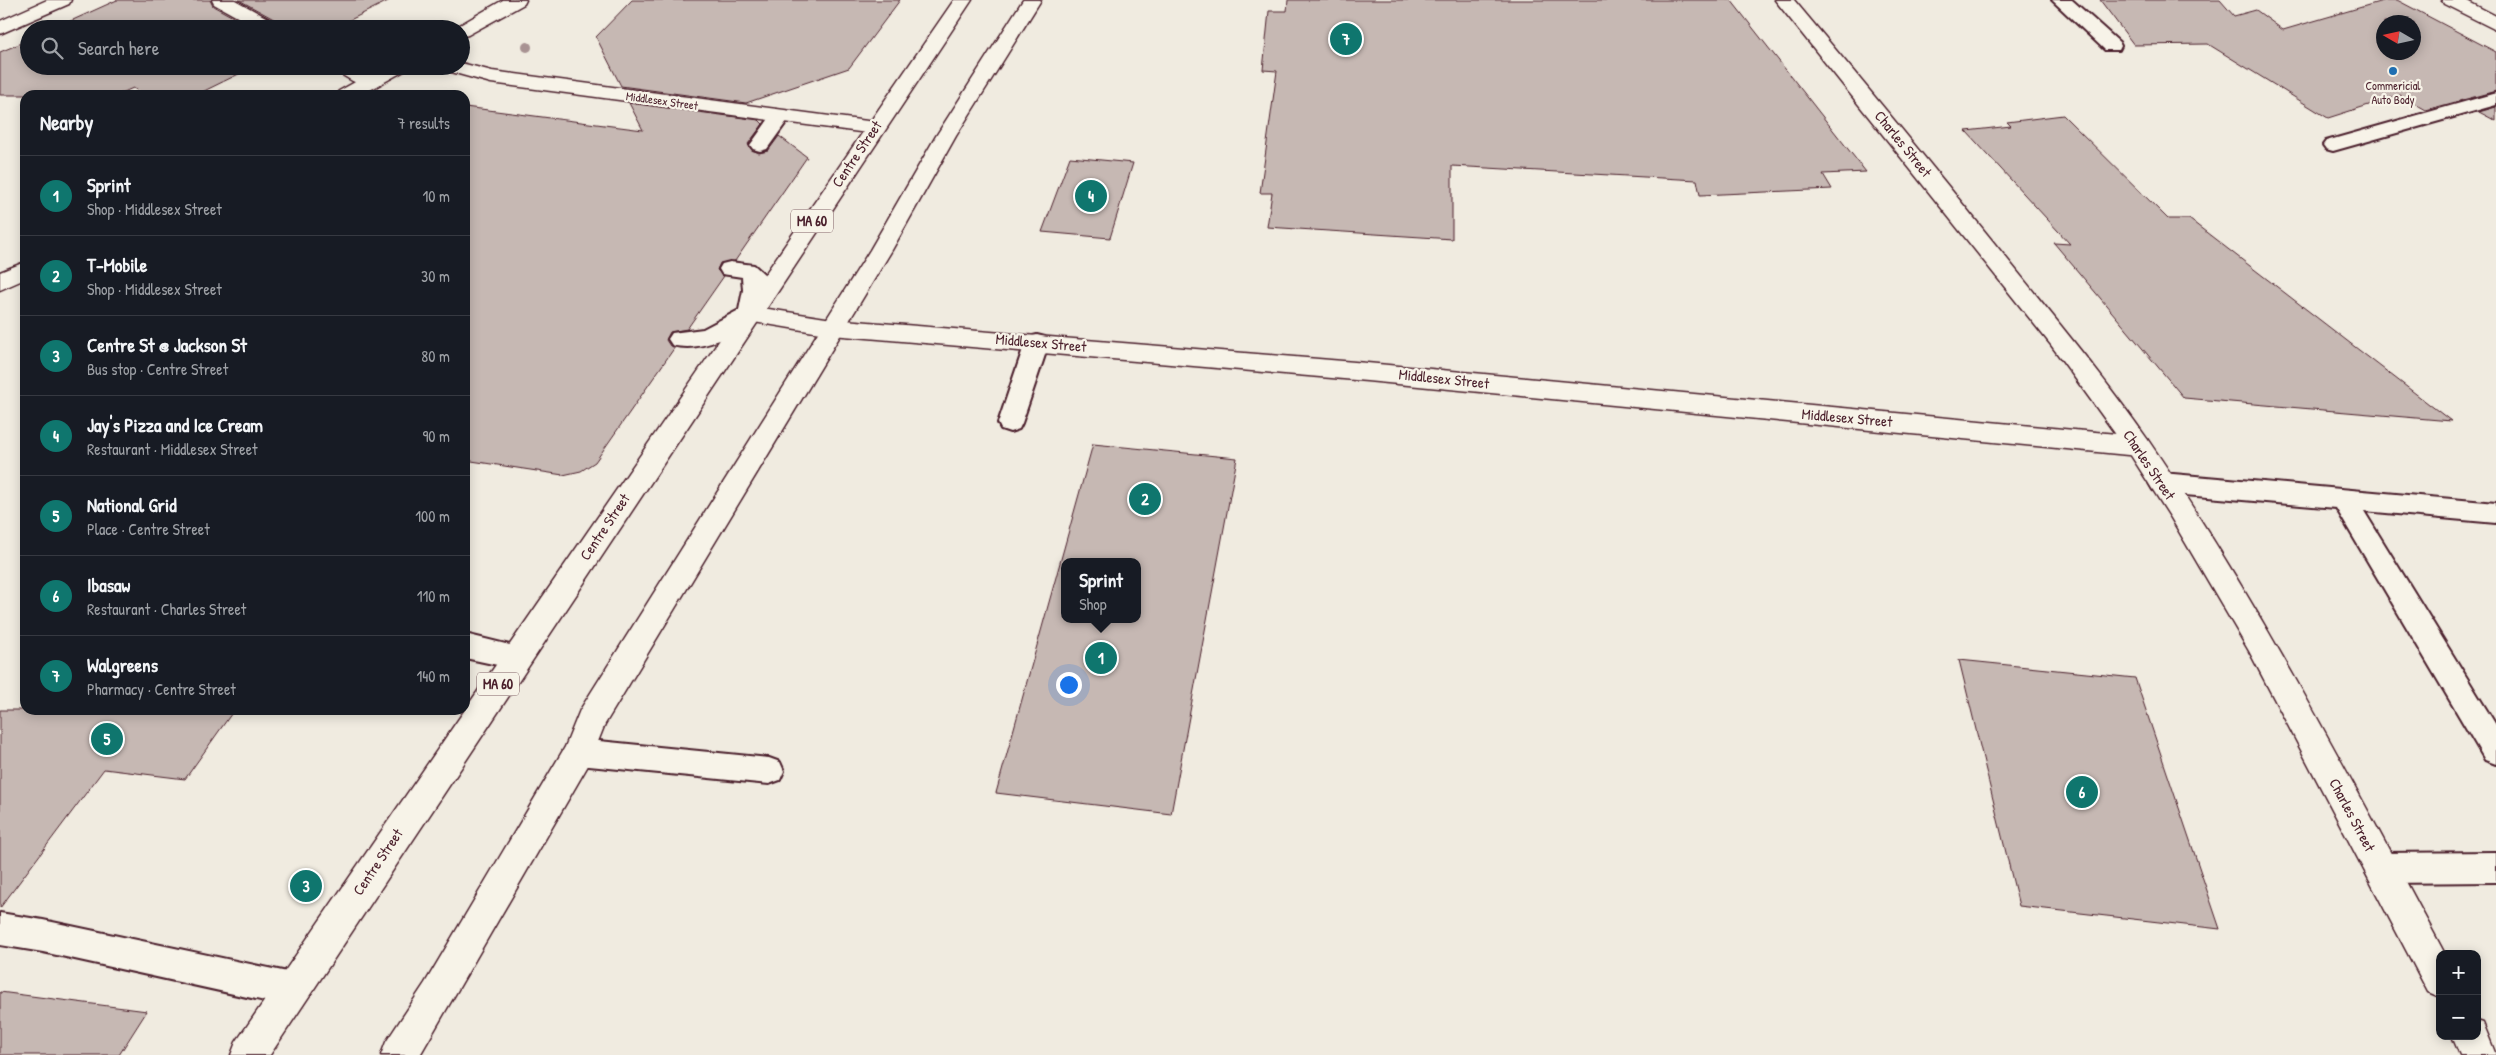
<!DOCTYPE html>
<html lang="en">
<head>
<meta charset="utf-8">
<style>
  :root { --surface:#171b24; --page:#242831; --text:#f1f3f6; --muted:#9ea1a6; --line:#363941; --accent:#0f766e }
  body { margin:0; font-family:"Patrick Hand",sans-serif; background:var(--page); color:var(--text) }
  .controls { position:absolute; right:15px; bottom:15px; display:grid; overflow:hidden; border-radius:10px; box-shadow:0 2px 12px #0003 }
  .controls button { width:45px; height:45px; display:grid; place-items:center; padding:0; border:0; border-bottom:1px solid var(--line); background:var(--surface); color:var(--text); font:25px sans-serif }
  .compass { position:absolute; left:2376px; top:15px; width:45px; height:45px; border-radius:50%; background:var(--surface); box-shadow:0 2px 12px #0003; rotate:279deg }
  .you { position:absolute; left:1068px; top:684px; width:18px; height:18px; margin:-12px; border:4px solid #fff; border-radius:50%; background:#1a73e8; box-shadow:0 0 0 8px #1a73e833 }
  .badge { display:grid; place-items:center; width:32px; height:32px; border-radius:50%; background:var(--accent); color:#fff; font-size:16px; font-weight:700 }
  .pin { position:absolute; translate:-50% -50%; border:2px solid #fff; box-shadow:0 1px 5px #0006 }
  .popup { position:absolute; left:1061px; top:558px; width:80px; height:65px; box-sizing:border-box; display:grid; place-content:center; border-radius:10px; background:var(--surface); filter:drop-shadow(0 1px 4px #0005); font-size:16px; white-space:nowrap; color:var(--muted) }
  .popup b { font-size:19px; color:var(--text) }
  .popup::after { content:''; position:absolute; left:50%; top:100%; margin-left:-10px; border:10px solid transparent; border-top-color:var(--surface) }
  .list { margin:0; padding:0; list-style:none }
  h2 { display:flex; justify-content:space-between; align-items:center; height:65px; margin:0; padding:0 20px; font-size:21px }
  h2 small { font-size:16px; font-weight:400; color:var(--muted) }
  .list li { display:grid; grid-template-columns:32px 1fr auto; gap:15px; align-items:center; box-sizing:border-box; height:80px; padding:0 20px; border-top:1px solid var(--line) }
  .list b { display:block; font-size:19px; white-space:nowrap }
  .list p { margin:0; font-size:16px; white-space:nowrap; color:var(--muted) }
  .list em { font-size:16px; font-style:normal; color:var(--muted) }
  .icon { flex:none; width:28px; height:28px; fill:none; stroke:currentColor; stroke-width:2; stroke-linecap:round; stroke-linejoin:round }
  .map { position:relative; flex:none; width:2496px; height:1055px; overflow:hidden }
  .search { position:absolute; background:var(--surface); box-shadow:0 2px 12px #0003; left:20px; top:20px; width:450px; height:55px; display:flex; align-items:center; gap:12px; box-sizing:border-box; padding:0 18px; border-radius:28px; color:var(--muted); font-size:19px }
  .panel { position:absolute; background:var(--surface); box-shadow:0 2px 12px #0003; left:20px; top:90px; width:450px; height:625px; border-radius:15px }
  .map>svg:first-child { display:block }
  .building { fill:#c6b8b3; stroke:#4a1f2b; fill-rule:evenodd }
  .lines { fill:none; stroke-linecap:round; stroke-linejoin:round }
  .service-casing { stroke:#4a1f2b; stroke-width:4 }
  .tertiary-casing { stroke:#4a1f2b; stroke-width:3 }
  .secondary-casing { stroke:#4a1f2b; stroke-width:3 }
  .primary-casing { stroke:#4a1f2b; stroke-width:3 }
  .service { fill:#f7f3e8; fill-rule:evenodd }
  .tertiary { fill:#f7f3e8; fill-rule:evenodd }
  .secondary { fill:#f7f3e8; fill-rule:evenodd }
  .primary { fill:#f7f3e8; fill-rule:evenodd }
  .tree { fill:#a89292 }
  .poi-dot { fill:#1f6fb2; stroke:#f7f3e8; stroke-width:2 }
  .labels { text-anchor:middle; stroke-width:4.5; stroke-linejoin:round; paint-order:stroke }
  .far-poi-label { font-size:12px; fill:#4a1f2b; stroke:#f7f3e8 }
  .far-street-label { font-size:12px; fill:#4a1f2b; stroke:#f7f3e8 }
  .shield { fill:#f7f3e8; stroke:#7e5f64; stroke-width:1 }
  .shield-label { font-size:14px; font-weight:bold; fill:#4a1f2b }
  .street-label { font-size:15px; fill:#4a1f2b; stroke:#f7f3e8 }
</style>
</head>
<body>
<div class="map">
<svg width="2496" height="1055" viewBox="0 0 2496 1055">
  <rect width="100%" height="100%" fill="#f0ebe0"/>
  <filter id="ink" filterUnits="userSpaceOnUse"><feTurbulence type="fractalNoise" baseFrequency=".02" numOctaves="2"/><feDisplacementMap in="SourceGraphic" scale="10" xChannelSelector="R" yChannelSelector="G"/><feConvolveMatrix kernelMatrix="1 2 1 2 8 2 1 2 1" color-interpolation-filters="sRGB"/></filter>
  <g filter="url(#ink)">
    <path class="building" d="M 117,0 L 210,0 L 213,6 L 255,29 L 53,29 Z
      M 239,0 L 390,0 L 332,29 L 284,29 L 281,23 Z
      M 632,0 L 900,0 L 849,68 L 746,103 L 621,86 L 596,37 Z
      M 1288,0 L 1731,0 L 1866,172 L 1823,174 L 1832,189 L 1700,195 L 1697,180 L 1452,166 L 1452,239 L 1267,227 L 1272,193 L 1260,193 L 1277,71 L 1263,70 L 1269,11 L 1287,11 Z
      M 2100,0 L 2220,0 L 2234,16 L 2256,10 L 2283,30 L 2386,0 L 2397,0 L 2496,52 L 2496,91 L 2426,110 L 2400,95 L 2328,118 L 2208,44 L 2134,45 ZM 2384,22 L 2414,22 L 2414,52 L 2384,52 Z
      M 29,40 L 29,66 L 255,66 L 196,95 L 146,95 L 133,88 L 117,95 L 0,95 L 0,52 Z
      M 629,103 L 759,120 L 763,124 L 748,144 L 752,150 L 759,153 L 768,151 L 779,136 L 807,157 L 735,261 L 720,263 L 717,270 L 724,276 L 687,329 L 670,332 L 666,340 L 670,346 L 675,347 L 595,462 L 581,471 L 563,475 L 465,460 L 465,107 L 643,130 Z
      M 2496,107 L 2496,121 L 2479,112 Z
      M 2063,115 L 2168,219 L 2189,219 L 2451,421 L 2184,398 L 2054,243 L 2070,244 L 1966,131 L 2011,126 L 2007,122 Z
      M 1070,157 L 1133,163 L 1110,238 L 1042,232 Z
      M 1093,444 L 1237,458 L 1171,814 L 996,793 ZM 1065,562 L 1137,562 L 1137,619 L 1065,619 Z
      M 1959,660 L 2135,678 L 2220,929 L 2019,906 Z
      M 0,710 L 234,710 L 185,779 L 104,769 L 0,908 Z
      M 0,992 L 147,1011 L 119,1055 L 0,1055 Z"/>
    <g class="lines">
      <g class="service-casing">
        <path id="service" d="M 2052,0 L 2072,0 L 2119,42 L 2121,46 L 2119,50 L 2105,50 Z
          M 2496,93 L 2496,105 L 2333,151 L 2326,149 L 2323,145 L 2326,141 Z
          M 780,111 L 787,113 L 790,117 L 767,149 L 760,151 L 753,149 L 750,145 L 753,141 L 773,113 Z
          M 730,262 L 754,265 L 764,274 C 765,289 766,307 758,319 C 733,335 702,353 672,345 L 668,339 L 672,333 L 703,329 L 739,310 L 743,290 L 742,277 L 722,274 L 719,269 L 722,264 Z
          M 1037,335 L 1045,337 L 1049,343 L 1022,423 L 1019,429 L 1010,432 L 1001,429 L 998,423 L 1025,343 L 1029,337 Z
          M 2162,473 L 2496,503 L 2496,523 L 2364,511 L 2496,725 L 2496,764 L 2485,760 L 2336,508 L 2162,493 L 2153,490 L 2149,483 L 2153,476 Z
          M 465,634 L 526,649 L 530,657 L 526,665 L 516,669 L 465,658 Z
          M 579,739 L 769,758 L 780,762 L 784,771 L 780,780 L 769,784 L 579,765 L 568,761 L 564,752 L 568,743 Z
          M 2496,852 L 2496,882 L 2380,883 L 2369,878 L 2364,868 L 2369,858 L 2380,853 Z
          M 0,913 L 43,920 L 292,973 L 304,978 L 309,990 L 304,1002 L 292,1007 L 43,952 L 0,945 Z"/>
      </g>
      <g class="tertiary-casing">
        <path id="tertiary" d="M 212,0 L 235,0 L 280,25 L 282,29 L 259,29 L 214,4 Z
          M 2442,0 L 2465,0 L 2496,16 L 2496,30 L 2444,4 Z
          M 461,63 L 492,71 L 875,122 L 882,124 L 885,128 L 882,132 L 875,134 L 491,83 L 444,70 L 441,66 L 461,66 Z
          M 331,66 C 349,66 369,66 380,82 L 377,86 C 362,90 347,77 334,70 Z
          M 750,306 L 832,319 L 1367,363 L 2138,436 L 2147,439 L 2151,446 L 2147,453 L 2138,456 L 1367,381 L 832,335 L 742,320 L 738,314 L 742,308 Z"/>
      </g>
      <g class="secondary-casing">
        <path id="secondary" d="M 47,0 L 71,0 L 69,4 L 0,34 L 0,21 Z
          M 503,0 L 526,0 L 524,4 L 468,35 L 461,37 L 461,29 L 453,29 Z
          M 1775,0 L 1794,0 C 1869,89 1943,179 2016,270 C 2061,326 2107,381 2148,440 C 2260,603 2351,780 2445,954 L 2440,954 L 2440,997 L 2428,992 L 2249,651 L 2171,518 L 2130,454 L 2051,345 Z
          M 384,66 L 409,66 L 406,70 L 361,95 L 336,95 L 339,91 Z
          M 25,262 L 25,279 L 0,290 L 0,272 Z
          M 2477,1021 L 2483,1023 L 2496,1055 L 2460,1055 L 2452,1036 L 2477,1036 Z"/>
      </g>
      <g class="primary-casing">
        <path id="primary" d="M 954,0 L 972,0 L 270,1055 L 231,1055 L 236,1042 Z
          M 1023,0 L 1041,0 L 956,136 L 892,250 L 605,724 L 590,762 L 420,1055 L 381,1055 L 386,1042 L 425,983 L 565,747 L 580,710 L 870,250 L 936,136 Z"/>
      </g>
      <use href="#service" class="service"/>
      <use href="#tertiary" class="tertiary"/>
      <use href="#secondary" class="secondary"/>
      <use href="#primary" class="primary"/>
    </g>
    <circle class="tree" cx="527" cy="47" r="5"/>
  </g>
  <circle class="poi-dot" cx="2393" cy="71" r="5"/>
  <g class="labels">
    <g class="far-poi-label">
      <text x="2393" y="90">Commericial<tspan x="2393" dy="14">Auto Body</tspan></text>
    </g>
    <g class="far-street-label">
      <text transform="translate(662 101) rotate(8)" y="4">Middlesex Street</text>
    </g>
    <g class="shield">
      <rect x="791" y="209.5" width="42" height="23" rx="4"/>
      <rect x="477" y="672.5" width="42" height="23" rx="4"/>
    </g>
    <g class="shield-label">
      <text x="812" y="226">MA 60</text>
      <text x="498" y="689">MA 60</text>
    </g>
    <g class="street-label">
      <text transform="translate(1903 144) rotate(51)" y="5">Charles Street</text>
      <text transform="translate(857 154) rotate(-56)" y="5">Centre Street</text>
      <text transform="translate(1041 343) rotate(5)" y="5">Middlesex Street</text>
      <text transform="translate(1444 379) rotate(6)" y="5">Middlesex Street</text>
      <text transform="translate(1847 418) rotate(5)" y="5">Middlesex Street</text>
      <text transform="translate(2149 465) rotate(56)" y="5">Charles Street</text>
      <text transform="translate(605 527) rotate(-56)" y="5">Centre Street</text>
      <text transform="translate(2352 815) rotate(62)" y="5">Charles Street</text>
      <text transform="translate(378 862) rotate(-56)" y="5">Centre Street</text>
    </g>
  </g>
</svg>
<div class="controls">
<button>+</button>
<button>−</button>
</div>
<svg class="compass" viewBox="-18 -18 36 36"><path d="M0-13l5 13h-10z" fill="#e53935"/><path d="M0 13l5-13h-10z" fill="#9ea1a6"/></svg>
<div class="you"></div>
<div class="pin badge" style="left:1101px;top:658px">1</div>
<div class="popup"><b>Sprint</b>Shop</div>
<div class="pin badge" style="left:1145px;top:499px">2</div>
<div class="pin badge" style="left:306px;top:886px">3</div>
<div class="pin badge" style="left:1091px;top:196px">4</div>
<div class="pin badge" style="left:107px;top:739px">5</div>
<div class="pin badge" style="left:2082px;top:792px">6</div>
<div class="pin badge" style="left:1346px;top:39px">7</div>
<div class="search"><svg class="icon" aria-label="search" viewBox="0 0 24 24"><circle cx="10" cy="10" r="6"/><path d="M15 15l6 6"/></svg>Search here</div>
<section class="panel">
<h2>Nearby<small>7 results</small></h2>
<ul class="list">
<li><span class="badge">1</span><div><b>Sprint</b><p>Shop · Middlesex Street</p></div><em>10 m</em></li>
<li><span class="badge">2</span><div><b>T-Mobile</b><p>Shop · Middlesex Street</p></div><em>30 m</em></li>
<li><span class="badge">3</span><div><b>Centre St @ Jackson St</b><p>Bus stop · Centre Street</p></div><em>80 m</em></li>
<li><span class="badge">4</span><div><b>Jay's Pizza and Ice Cream</b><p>Restaurant · Middlesex Street</p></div><em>90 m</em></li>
<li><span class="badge">5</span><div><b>National Grid</b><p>Place · Centre Street</p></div><em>100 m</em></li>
<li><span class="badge">6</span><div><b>Ibasaw</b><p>Restaurant · Charles Street</p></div><em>110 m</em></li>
<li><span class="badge">7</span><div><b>Walgreens</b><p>Pharmacy · Centre Street</p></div><em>140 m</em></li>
</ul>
</section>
</div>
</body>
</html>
